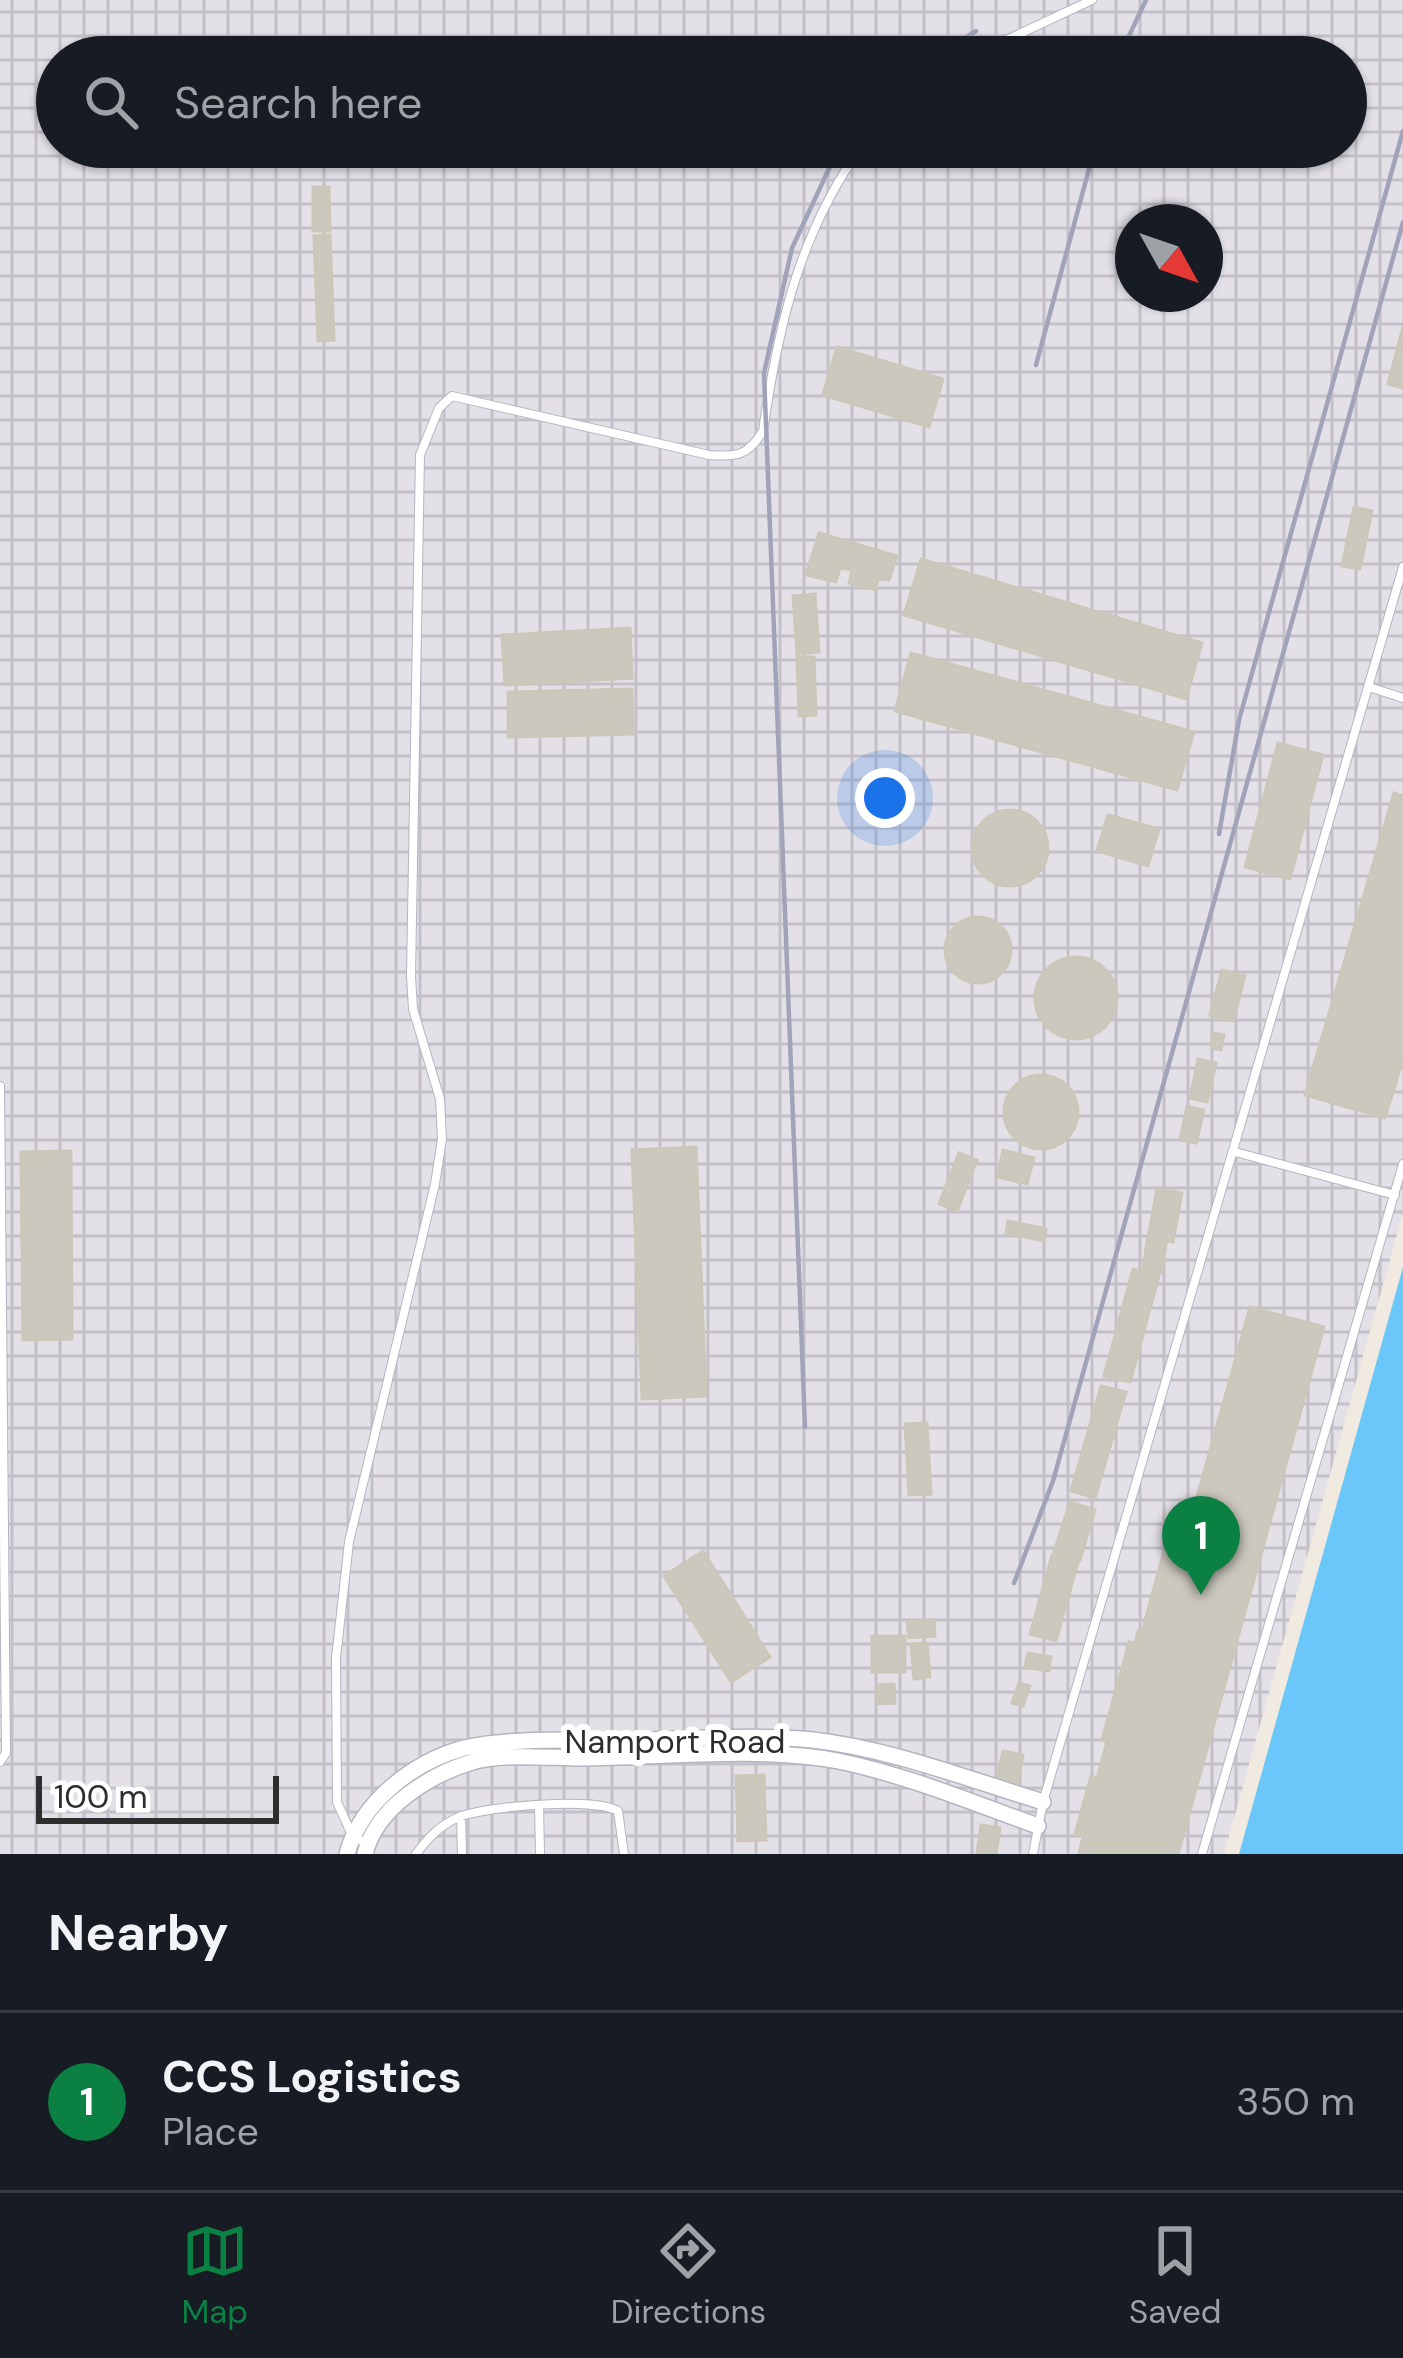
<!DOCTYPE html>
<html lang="en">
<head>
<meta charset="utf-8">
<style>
  :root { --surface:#171b24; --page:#242831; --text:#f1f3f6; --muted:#9ea1a6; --line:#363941; --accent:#0b8043 }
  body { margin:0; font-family:"DM Sans",sans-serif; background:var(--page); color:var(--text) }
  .compass { position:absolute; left:1115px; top:204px; width:108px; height:108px; border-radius:50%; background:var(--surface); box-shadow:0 3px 9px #0004; rotate:130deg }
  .scale { position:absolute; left:36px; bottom:30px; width:243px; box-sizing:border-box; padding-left:12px; border:6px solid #2e2e2e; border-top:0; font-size:33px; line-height:42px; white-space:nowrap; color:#2e2e2e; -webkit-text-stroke:9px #fff; paint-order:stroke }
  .you { position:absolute; left:885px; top:798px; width:42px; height:42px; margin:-30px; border:9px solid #fff; border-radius:50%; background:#1a73e8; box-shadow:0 0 0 18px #1a73e833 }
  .badge { display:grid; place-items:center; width:78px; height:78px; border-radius:50%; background:var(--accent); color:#fff; font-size:39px; font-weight:700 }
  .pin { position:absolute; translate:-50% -99px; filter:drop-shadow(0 3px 6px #0008) }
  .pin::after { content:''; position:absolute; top:63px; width:42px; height:36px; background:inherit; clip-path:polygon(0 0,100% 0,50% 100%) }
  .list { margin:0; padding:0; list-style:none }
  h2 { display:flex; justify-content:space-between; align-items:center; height:156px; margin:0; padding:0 48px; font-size:51px }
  h2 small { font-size:39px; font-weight:400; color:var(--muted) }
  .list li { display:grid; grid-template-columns:78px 1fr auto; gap:36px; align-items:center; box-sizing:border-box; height:180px; padding:0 48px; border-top:3px solid var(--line) }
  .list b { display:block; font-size:45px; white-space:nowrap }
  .list p { margin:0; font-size:39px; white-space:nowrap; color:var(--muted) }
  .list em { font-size:39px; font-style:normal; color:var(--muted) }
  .icon { flex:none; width:66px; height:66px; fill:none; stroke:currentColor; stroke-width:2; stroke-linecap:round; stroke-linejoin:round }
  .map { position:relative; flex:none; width:1403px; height:1854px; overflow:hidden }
  .search { position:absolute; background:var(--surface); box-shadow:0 3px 9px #0004; left:36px; right:36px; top:36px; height:132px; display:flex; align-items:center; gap:30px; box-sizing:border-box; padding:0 42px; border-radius:66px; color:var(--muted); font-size:45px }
  .sheet { height:336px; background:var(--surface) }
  nav { display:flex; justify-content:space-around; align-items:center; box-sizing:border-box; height:168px; border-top:3px solid var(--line); background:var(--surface); font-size:33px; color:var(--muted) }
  nav a { display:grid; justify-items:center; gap:6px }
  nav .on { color:var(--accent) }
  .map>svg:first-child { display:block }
  .industrial { fill:url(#industrial-grid); fill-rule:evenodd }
  .water { fill:#6bc7fa }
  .building { fill:#cbc8be; stroke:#ccc7b9; stroke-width:3 }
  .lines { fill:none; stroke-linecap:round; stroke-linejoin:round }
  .service-casing { stroke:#b4b5c2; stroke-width:10 }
  .minor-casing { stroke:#b4b5c2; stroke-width:18 }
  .service { stroke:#fff; stroke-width:8 }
  .minor { stroke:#fff; stroke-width:15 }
  .rail { stroke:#a1a3ba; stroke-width:4.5 }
  .labels { text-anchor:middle; stroke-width:12; stroke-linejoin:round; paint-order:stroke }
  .street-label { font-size:33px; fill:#2e2e2e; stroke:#fff }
</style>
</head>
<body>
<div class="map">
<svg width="1403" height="1854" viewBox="0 0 1403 1854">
  <defs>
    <pattern id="industrial-grid" width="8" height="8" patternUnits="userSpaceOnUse" patternTransform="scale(3)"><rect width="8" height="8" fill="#e3e0e8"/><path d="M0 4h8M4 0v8" fill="none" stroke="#c3c0c7"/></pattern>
  </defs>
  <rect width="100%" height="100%" fill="#f0eae0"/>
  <path class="industrial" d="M 0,0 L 1403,0 L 1403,1213 L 1224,1854 L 0,1854 ZM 57,57 L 1346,57 L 1346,147 L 57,147 ZM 1133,222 L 1205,222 L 1205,294 L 1133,294 Z"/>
  <path class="water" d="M 1403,1267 L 1403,1854 L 1239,1854 Z"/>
  <path class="building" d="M 234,52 L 234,57 L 195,57 L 195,54 Z
    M 313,187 L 329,187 L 330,231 L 313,231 Z
    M 330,235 L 334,340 L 318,341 L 314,236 Z
    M 1403,327 L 1403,388 L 1388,384 Z
    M 837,347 L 943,379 L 929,427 L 823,395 Z
    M 1354,507 L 1372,511 L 1360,569 L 1342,566 Z
    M 819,533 L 897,556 L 889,580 L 878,579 L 876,590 L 849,583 L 852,570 L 840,568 L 836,582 L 806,575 Z
    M 921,559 L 1202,643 L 1186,699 L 904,615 Z
    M 815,594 L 819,652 L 797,654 L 793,596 Z
    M 630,628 L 632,678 L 505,685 L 502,635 Z
    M 911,653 L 1194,732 L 1177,790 L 895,711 Z
    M 797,657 L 814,657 L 816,715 L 799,716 Z
    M 632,689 L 633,734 L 508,737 L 508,692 Z
    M 1278,743 L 1323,755 L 1290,879 L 1245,867 Z
    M 1394,793 L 1403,796 L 1403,1059 L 1385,1118 L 1305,1095 Z
    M972 848a38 38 0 1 1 76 0a38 38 0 1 1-76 0Z
    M 1108,815 L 1159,829 L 1148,866 L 1097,851 Z
    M945 950a33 33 0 1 1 66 0a33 33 0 1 1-66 0Z
    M1035 998a41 41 0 1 1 82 0a41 41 0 1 1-82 0Z
    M 1222,970 L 1245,976 L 1233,1021 L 1210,1015 Z
    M 1213,1033 L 1224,1035 L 1221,1050 L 1211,1048 Z
    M 1198,1059 L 1216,1063 L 1207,1102 L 1190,1098 Z
    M1004 1112a37 37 0 1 1 74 0a37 37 0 1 1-74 0Z
    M 1187,1106 L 1204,1110 L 1196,1143 L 1180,1140 Z
    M 696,1147 L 706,1396 L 642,1399 L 632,1150 Z
    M 1003,1150 L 1034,1158 L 1027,1184 L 997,1177 Z
    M 71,1151 L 72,1339 L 23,1340 L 21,1152 Z
    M 959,1153 L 977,1160 L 957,1211 L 939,1204 Z
    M 1157,1189 L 1182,1193 L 1173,1242 L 1148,1238 Z
    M 1008,1221 L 1046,1229 L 1044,1241 L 1006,1233 Z
    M 1147,1241 L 1166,1244 L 1162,1273 L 1143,1270 Z
    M 1133,1269 L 1159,1276 L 1130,1382 L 1104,1376 Z
    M 1250,1307 L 1324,1327 L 1178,1854 L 1079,1854 L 1083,1837 L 1075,1834 L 1091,1776 L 1097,1778 L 1107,1742 L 1102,1740 L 1129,1642 L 1135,1643 L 1138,1631 L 1142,1632 L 1163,1554 L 1180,1558 Z
    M 1101,1386 L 1126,1392 L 1095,1498 L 1071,1491 Z
    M 927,1423 L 931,1494 L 909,1495 L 905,1424 Z
    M 1070,1502 L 1095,1510 L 1080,1560 L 1054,1552 Z
    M 703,1551 L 770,1657 L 731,1682 L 664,1576 Z
    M 1052,1555 L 1078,1562 L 1056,1641 L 1030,1634 Z
    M 934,1620 L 935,1636 L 909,1638 L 907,1622 Z
    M 872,1636 L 905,1636 L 905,1672 L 872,1672 Z
    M 927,1643 L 930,1677 L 914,1679 L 911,1644 Z
    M 1028,1653 L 1051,1657 L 1049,1671 L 1025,1667 Z
    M 1019,1683 L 1030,1686 L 1023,1706 L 1012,1703 Z
    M 894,1684 L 895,1703 L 878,1704 L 877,1685 Z
    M 1003,1751 L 1023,1755 L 1017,1786 L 996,1781 Z
    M 764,1775 L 766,1840 L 738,1841 L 736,1776 Z
    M 981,1825 L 1000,1828 L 996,1854 L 977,1854 Z"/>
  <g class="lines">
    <g class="service-casing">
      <path id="service" d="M 970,57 L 1092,0
        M 1369,687 L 1403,698
        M 0,1086 L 6,1753 L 0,1762
        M 1235,1152 L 1395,1195
        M 539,1805 L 540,1854
        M 461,1816 L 462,1854
        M 368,1845 L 352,1835 L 337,1802 L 336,1658 L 349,1542 L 435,1184 L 442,1139 L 440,1099 L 413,1009 L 411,976 L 420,455 L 439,408 L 452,396 L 709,455 C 736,457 748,456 763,431 C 778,327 799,234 861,147
        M 416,1854 C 428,1838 440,1825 459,1817 C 486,1806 595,1797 618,1811 L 624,1854
        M 1033,1854 L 1043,1802 L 1403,567
        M 1202,1854 L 1403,1164"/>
    </g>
    <g class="minor-casing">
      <path id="minor" d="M 347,1854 C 361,1802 413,1762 464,1748 C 510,1737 581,1741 629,1740 C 690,1740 752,1734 813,1740 C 891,1749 968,1779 1043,1802
        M 365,1854 C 376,1808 429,1775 472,1762 C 505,1753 548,1758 582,1758 C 663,1757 758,1746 838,1761 C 907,1775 973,1803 1038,1826"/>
    </g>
    <use href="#service" class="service"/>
    <use href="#minor" class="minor"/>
    <path class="rail" d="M 935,57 L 976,31
      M 1119,57 L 1146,0
      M 1036,365 L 1095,147
      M 1219,834 L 1239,720 L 1403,131
      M 805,1427 L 764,373 L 792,248 L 834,158 L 843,147
      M 1014,1583 L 1053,1481 L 1403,222"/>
  </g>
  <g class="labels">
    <g class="street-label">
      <text x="675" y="1753">Namport Road</text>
    </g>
  </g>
</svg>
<svg class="compass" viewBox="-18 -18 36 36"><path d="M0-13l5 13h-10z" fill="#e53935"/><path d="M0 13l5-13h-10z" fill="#9ea1a6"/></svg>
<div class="scale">100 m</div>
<div class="you"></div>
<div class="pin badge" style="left:1201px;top:1595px">1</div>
<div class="search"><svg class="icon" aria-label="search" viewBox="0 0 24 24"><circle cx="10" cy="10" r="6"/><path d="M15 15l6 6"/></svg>Search here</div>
</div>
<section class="sheet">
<h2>Nearby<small></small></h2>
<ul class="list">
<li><span class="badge">1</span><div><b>CCS Logistics</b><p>Place</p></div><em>350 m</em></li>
</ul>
</section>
<nav>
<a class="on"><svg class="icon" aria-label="map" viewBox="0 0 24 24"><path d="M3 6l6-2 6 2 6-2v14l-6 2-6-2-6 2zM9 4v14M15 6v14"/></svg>Map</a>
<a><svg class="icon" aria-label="directions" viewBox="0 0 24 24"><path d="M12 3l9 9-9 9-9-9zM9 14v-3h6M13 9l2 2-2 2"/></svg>Directions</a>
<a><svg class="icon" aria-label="saved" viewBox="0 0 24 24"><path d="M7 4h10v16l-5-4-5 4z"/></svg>Saved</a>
</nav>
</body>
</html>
